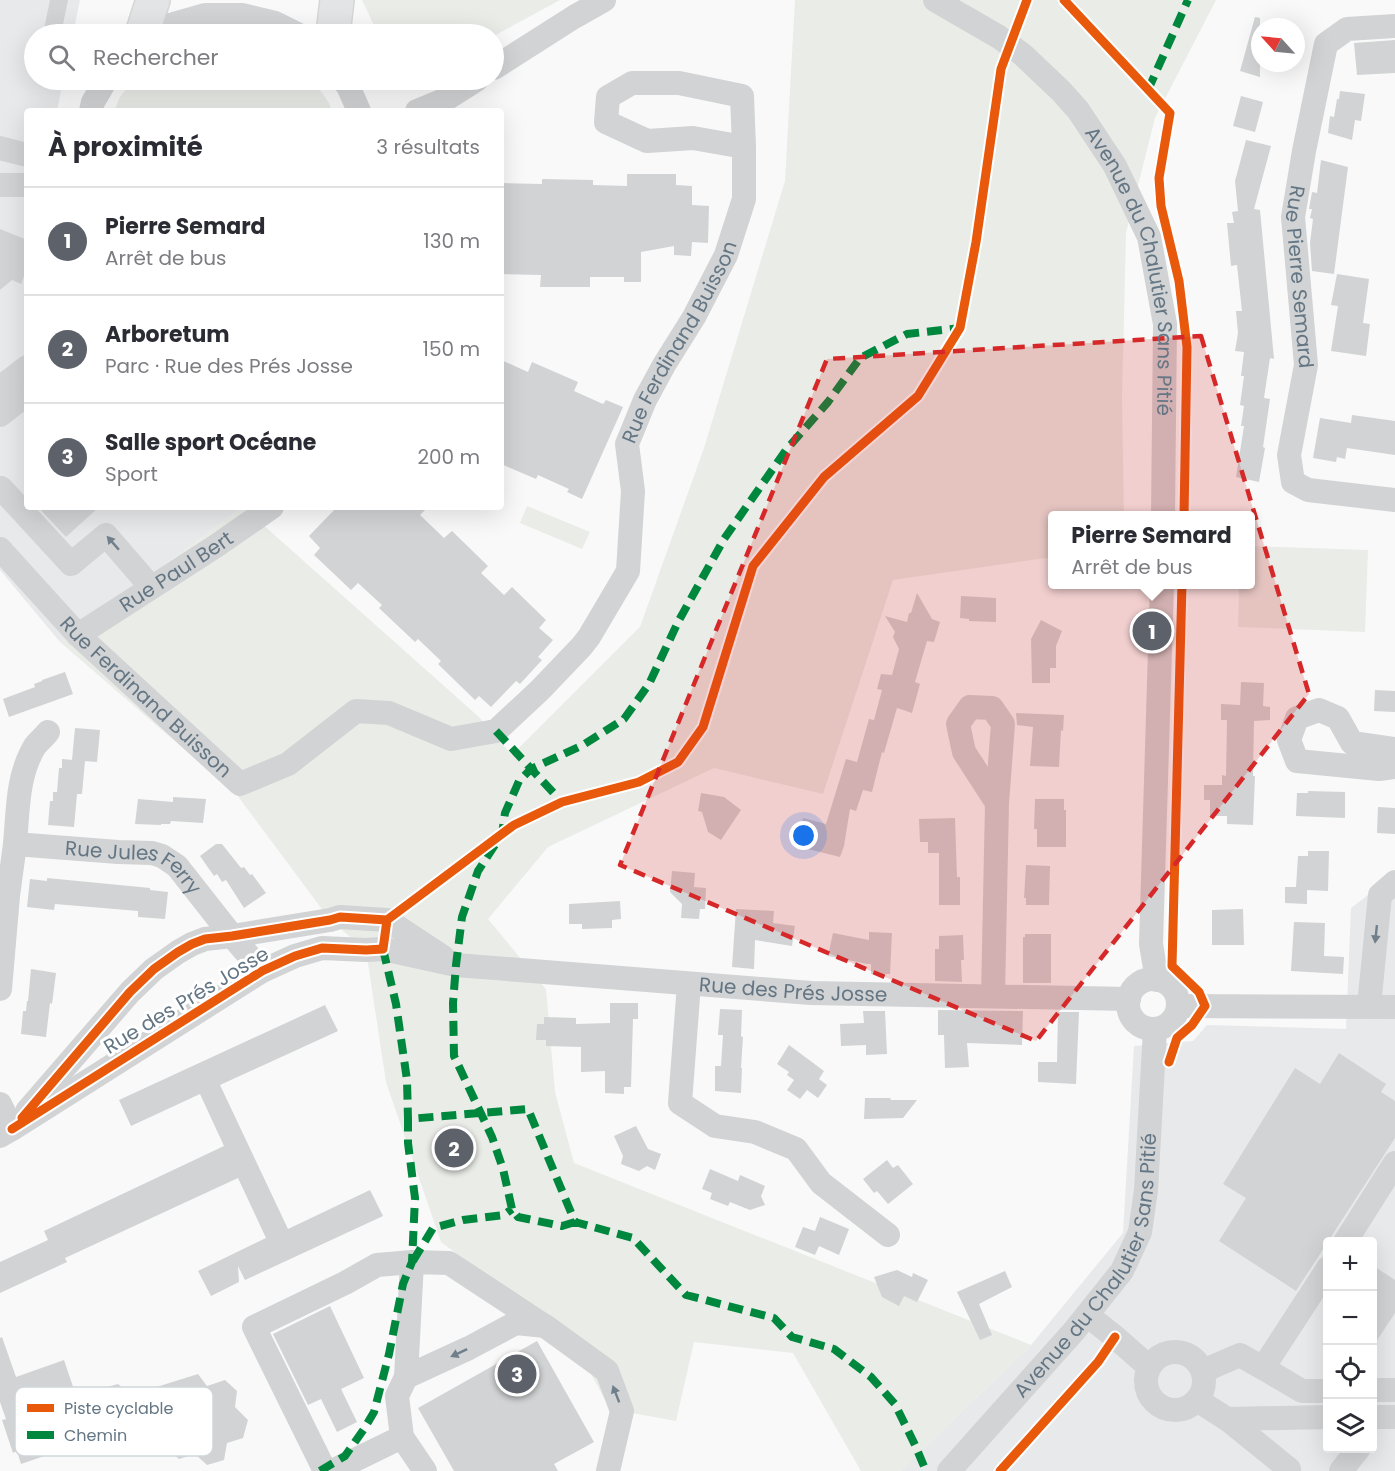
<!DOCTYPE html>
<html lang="fr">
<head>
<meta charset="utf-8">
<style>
  :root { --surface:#fff; --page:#f2f2f3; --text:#2b2b33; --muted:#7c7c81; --line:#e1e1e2; --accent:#5c616a }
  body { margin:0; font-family:Poppins,sans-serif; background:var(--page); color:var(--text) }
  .controls { position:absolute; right:18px; bottom:18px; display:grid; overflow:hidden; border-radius:6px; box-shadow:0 6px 24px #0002 }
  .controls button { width:54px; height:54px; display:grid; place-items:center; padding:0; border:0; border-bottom:2px solid var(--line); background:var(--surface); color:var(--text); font:30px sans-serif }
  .compass { position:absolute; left:1251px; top:18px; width:54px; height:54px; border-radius:50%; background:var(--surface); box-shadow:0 6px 24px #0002; rotate:297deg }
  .you { position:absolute; left:804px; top:836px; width:21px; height:21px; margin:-15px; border:4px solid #fff; border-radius:50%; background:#1a73e8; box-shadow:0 0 0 9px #1a73e833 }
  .badge { display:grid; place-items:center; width:39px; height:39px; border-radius:50%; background:var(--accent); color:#fff; font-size:20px; font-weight:700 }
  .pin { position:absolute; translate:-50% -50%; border:3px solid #fff; box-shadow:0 2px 6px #0006 }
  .popup { position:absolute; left:1048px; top:511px; width:207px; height:78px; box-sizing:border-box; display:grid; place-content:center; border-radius:6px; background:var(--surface); filter:drop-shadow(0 2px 4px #0005); font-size:20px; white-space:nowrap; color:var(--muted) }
  .popup b { font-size:22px; color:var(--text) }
  .popup::after { content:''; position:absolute; left:50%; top:100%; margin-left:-12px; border:12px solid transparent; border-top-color:var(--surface) }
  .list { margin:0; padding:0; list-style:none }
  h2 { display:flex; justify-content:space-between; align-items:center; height:78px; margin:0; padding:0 24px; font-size:26px }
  h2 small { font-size:20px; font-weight:400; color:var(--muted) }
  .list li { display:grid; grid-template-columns:39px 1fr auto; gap:18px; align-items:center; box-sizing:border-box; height:108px; padding:0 24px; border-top:2px solid var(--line) }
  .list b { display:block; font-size:22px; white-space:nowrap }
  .list p { margin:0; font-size:20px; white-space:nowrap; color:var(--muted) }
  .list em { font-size:20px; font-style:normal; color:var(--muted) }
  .icon { flex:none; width:33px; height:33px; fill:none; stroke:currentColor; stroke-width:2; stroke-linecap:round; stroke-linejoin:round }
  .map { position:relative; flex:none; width:1395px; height:1471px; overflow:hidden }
  .search { position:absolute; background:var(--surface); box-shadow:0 6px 24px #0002; left:24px; top:24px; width:480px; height:66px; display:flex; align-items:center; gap:15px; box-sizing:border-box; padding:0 21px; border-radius:33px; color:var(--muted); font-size:22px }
  .panel { position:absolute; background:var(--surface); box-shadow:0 6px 24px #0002; left:24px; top:108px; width:480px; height:402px; border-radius:6px }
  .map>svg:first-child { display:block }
  .built { fill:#e8e9ea; fill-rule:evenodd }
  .green { fill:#e9ece7 }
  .building { fill:#d1d3d4 }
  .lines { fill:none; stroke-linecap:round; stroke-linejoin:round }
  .highway-casing { stroke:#d5d7d7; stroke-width:36 }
  .minor { stroke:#d1d3d4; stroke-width:24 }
  .highway { stroke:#e3e4e5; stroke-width:33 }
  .quiet { stroke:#00873e; stroke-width:8; stroke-dasharray:15 8; stroke-linecap:butt }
  .cycleway-casing { stroke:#fff; stroke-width:13 }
  .cycleway { stroke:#e8590c; stroke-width:9 }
  .oneway { fill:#6f7f8c }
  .marked { fill:#d62828; fill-opacity:0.2; stroke:#d62828; stroke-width:4.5; stroke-dasharray:12 8; stroke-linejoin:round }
  .labels { text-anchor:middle; stroke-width:6; stroke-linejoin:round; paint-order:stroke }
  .street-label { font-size:20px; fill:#647684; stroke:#fff }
  .key { fill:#fff; stroke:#d0d6da; stroke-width:1.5 }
  .key-label { font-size:16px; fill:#647684 }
</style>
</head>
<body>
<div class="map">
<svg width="1395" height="1471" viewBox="0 0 1395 1471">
  <rect width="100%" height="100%" fill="#f9f9f9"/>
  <path class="built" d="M 0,0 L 80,0 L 73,34 L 34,34 L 34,80 L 63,80 L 57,111 L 27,111 L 27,507 L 243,507 L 60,642 L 0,570 Z
    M 1395,874 L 1395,1471 L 900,1471 L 1031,1345 L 1123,1233 L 1134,1046 L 1193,1041 L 1207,1025 L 1346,1029 L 1351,908 ZM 1328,1242 L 1372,1242 L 1372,1448 L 1328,1448 Z"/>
  <path class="green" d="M 362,0 L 560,0 L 494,36 L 494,34 L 378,34 Z
    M 795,0 L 1216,0 L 1155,118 L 1126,233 L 1122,397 L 1124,515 L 1053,516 L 1053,557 L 893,580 L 823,794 L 714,768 L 548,847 L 488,919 L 546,989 L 555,1092 L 574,1163 L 1031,1345 L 900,1471 L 861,1471 L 793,1353 L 694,1342 L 676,1421 L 610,1409 L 571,1337 L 441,1242 L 386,1082 L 366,950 L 330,920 L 237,795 L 60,642 L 243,507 L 480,718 L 512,755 L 640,627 L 704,448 L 785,181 Z
    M 133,80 L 313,80 L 329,103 L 332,111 L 114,111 L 120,97 Z
    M 527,506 L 590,532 L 582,549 L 520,523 Z
    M 1251,546 L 1368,550 L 1365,632 L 1238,627 L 1239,585 L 1251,584 Z"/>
  <path class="building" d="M 50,0 L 68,0 L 61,34 L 43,34 Z
    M 1255,17 L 1260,18 L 1260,77 L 1240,71 Z
    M 1395,40 L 1395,73 L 1357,75 L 1354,43 Z
    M 1340,91 L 1365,94 L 1361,121 L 1355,120 L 1352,140 L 1328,133 L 1330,116 L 1334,117 L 1337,99 L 1339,99 Z
    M 1241,96 L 1263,102 L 1255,132 L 1233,126 Z
    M 1246,140 L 1271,146 L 1254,209 L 1260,210 L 1274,359 L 1270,358 L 1264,398 L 1270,399 L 1263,447 L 1265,448 L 1259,482 L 1236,477 L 1244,426 L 1241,426 L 1244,406 L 1240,405 L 1244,376 L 1241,376 L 1244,352 L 1235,351 L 1238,333 L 1236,311 L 1242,311 L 1237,265 L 1231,266 L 1227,223 L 1234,223 L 1232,212 L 1238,211 L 1235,181 Z
    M 1321,160 L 1348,167 L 1334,274 L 1312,271 L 1310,243 L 1313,219 L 1310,218 L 1312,209 L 1309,209 L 1312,192 L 1317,193 Z
    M 627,174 L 676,174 L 676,185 L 692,186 L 692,205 L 709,206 L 708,243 L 692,242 L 691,256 L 674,255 L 674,246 L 641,252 L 641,282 L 624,282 L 624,277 L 590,277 L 590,287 L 540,287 L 541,275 L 501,274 L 501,183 L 542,184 L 542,179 L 593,180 L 593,185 L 627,186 Z
    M 0,229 L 27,240 L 27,268 L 21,284 L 12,280 L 0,290 Z
    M 1337,274 L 1369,279 L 1363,323 L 1370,324 L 1366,356 L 1331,351 L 1338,306 L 1331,305 Z
    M 501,360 L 528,372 L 532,362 L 578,382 L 574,391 L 603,404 L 606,400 L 623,407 L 582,499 L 567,492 L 569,489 L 538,475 L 536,479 L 501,464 Z
    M 1352,415 L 1395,421 L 1395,455 L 1347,448 L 1345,459 L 1337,457 L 1336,462 L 1313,458 L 1320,418 L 1351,423 Z
    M 38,507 L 99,507 L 66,537 Z
    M 337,507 L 428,507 L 420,515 L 444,538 L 452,531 L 488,566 L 481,573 L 504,595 L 512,587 L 546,620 L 539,628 L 553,640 L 538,657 L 542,660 L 520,684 L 516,681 L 491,707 L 479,696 L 475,700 L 438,664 L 441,661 L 418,639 L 415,642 L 379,608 L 382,605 L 358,583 L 351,590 L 314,555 L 320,548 L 309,536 Z
    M 917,593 L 932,619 L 940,622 L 934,642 L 927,641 L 915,682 L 920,684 L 912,713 L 897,708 L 884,753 L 882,752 L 872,792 L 863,790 L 856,811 L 850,809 L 844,846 L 840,857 L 804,848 L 807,838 L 799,836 L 803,818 L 826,824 L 846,759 L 857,762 L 869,719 L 874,720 L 882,690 L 877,689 L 881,674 L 892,675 L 899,649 L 893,637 L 895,632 L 885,616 L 907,622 L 909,613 L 911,613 Z
    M 961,596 L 996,598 L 996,622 L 969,621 L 969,619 L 960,618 Z
    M 1041,620 L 1062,631 L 1056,646 L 1056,668 L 1050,668 L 1050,683 L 1032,683 L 1031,639 Z
    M 65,672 L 73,694 L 9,717 L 3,699 L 35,687 L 34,684 L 42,681 L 42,680 Z
    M 1241,682 L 1264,683 L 1263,706 L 1270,707 L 1270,720 L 1254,721 L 1253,776 L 1255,776 L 1253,825 L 1227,824 L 1227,816 L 1210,816 L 1210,800 L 1204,800 L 1204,785 L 1222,785 L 1222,775 L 1226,776 L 1227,720 L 1221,720 L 1221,704 L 1240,705 Z
    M 1375,690 L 1395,691 L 1395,712 L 1374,711 Z
    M 1016,713 L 1064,715 L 1063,731 L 1061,730 L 1059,767 L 1030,766 L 1033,727 L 1017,725 Z
    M 75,728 L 100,730 L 97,762 L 72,760 Z
    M 62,759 L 85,761 L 82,794 L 77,794 L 74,827 L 48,825 L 50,801 L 53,801 L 53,792 L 57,792 L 59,768 L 62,768 Z
    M 1308,791 L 1345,792 L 1345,818 L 1296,816 L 1297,793 L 1308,793 Z
    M 701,793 L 724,797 L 741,810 L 721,840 L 708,832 L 702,812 L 698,811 Z
    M 173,797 L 206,799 L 203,823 L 171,821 L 170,824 L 161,824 L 161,825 L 135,824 L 138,799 L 173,802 Z
    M 1035,799 L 1064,799 L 1064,810 L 1066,810 L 1066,847 L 1037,847 L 1037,829 L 1034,829 Z
    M 1378,807 L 1395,808 L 1395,834 L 1377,833 Z
    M 955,818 L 957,877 L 960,877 L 960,905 L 939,905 L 939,853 L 928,853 L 928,842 L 920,842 L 919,819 Z
    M 216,844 L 222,844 L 241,868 L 244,867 L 250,875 L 252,874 L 266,893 L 244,908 L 226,880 L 222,882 L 217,874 L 214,876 L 200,856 Z
    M 1308,851 L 1329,851 L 1328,891 L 1307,890 L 1307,904 L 1285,903 L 1285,887 L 1296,887 L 1298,856 L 1308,856 Z
    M 1026,865 L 1050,866 L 1049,905 L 1026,905 L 1026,898 L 1024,898 Z
    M 672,871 L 695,873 L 694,887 L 706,888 L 705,909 L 700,909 L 699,919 L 681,918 L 682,904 L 670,892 Z
    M 47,878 L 150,888 L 150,890 L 168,892 L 165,919 L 138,917 L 138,911 L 91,907 L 55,904 L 54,910 L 27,907 L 30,879 L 47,881 Z
    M 620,901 L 621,919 L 612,920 L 612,928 L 582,929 L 582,924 L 569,924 L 569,904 Z
    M 736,909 L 774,911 L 773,923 L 795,926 L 792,946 L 755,940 L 754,969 L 732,967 Z
    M 1243,909 L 1244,945 L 1212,945 L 1212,910 Z
    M 1294,922 L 1325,923 L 1324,956 L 1344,957 L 1343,974 L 1291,971 Z
    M 869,932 L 892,933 L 890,974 L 871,974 L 871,964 L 867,964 L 828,956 L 833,933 L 869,940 Z
    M 1025,934 L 1051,934 L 1051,983 L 1023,983 L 1023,937 L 1025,937 Z
    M 963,935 L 964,960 L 961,960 L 962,982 L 935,981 L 935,949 L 939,949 L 939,936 Z
    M 31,969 L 56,973 L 52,1004 L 50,1003 L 46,1037 L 21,1034 L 23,1011 L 26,1011 L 27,1001 L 28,1001 Z
    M 610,1003 L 638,1003 L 638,1019 L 633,1019 L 631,1087 L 624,1087 L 624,1094 L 605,1093 L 605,1071 L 581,1072 L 581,1047 L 546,1046 L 546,1040 L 536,1040 L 537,1024 L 544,1024 L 544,1017 L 576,1018 L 576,1024 L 610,1023 Z
    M 325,1005 L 338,1031 L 220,1085 L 288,1229 L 370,1190 L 383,1216 L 245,1280 L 238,1266 L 239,1282 L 211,1296 L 198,1271 L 266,1238 L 238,1178 L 65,1258 L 67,1262 L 0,1293 L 0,1262 L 48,1240 L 44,1231 L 224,1146 L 200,1094 L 131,1126 L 119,1100 Z
    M 720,1009 L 742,1010 L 741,1036 L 743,1037 L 741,1068 L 742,1068 L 741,1093 L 715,1091 L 715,1066 L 721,1066 L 723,1035 L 718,1035 Z
    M 938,1010 L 1023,1011 L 1022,1045 L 967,1043 L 969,1067 L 945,1068 L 944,1035 L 938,1035 Z
    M 863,1011 L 885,1011 L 887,1054 L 866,1055 L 866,1045 L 841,1046 L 840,1024 L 864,1023 Z
    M 1058,1012 L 1079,1012 L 1076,1084 L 1038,1082 L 1038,1062 L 1057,1062 Z
    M 789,1045 L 824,1071 L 819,1079 L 827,1085 L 818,1098 L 807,1090 L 800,1099 L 787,1090 L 794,1080 L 787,1075 L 789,1072 L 777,1064 Z
    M 1339,1053 L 1386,1084 L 1381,1092 L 1395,1101 L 1395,1138 L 1296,1291 L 1219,1241 L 1246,1198 L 1223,1184 L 1295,1068 L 1320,1084 Z
    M 865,1098 L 890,1098 L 891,1100 L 917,1100 L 903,1118 L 864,1119 Z
    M 636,1126 L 648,1149 L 661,1154 L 655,1170 L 647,1166 L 639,1171 L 621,1164 L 623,1156 L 614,1136 Z
    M 887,1160 L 893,1168 L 898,1165 L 913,1184 L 888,1204 L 877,1191 L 874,1193 L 863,1179 Z
    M 710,1169 L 738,1181 L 740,1175 L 765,1186 L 761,1196 L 765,1205 L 750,1210 L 730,1202 L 728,1206 L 710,1199 L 712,1193 L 702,1189 Z
    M 820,1217 L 849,1229 L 839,1255 L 819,1246 L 815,1255 L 795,1247 L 803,1227 L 815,1231 Z
    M 1372,1265 L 1395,1280 L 1395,1313 L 1372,1348 Z
    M 897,1270 L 912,1277 L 913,1273 L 928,1280 L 917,1302 L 904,1296 L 899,1306 L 882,1297 L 874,1277 Z
    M 1005,1271 L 1012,1287 L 979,1304 L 992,1335 L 980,1340 L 957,1292 Z
    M 330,1306 L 364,1378 L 341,1389 L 357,1422 L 337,1432 L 321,1399 L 308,1405 L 273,1334 Z
    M 2,1337 L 16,1377 L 64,1360 L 91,1440 L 21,1464 L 17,1451 L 13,1453 L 2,1420 L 6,1419 L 0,1402 L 0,1338 Z
    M 537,1341 L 594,1442 L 554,1464 L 558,1471 L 454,1471 L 418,1408 Z
    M 198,1374 L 207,1386 L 225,1380 L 237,1391 L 235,1407 L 248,1420 L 243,1438 L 227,1443 L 224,1460 L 207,1465 L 195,1454 L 179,1459 L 167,1448 L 150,1454 L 136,1442 L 120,1448 L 107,1435 L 94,1439 L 100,1389 L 118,1384 L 131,1395 Z"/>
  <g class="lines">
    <g class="highway-casing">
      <path id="highway" d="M 142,34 L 153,0
        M 333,34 L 337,0"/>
    </g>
    <g class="minor">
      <path id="s1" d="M 935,0 L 999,37 L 1023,55 L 1061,91 L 1078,110 L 1115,166 L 1149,237 L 1165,324 L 1163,516"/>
      <path id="s2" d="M 1395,26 L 1347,29 L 1326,44 L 1304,151 L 1293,217 L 1306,365 L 1289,455 L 1293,482 L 1308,490 L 1395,500"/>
      <path d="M 153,34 L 170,25 L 205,15 L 242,15 L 275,23 L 297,34"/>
      <path d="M 494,68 L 574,17 L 604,0"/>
      <path d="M 343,80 L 348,86 L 359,111"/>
      <path d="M 91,111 L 93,102 L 106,80"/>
      <path d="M 417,111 L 446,99 L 476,80"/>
      <path d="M 0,148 L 27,155"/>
      <path d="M 0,185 L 27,185"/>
      <path d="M 0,388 L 27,367"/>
      <path d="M 0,415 L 27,394"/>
      <path d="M 0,489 L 1,488 L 71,564 L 106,535 L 151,587"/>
      <path id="s3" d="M 0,549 L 78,635 L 240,784 L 288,764 L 356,711 L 389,713 L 451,739 L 496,731 L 540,690 L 582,646 L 589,637 L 628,571 L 633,491 L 627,444 L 645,400 L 664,365 L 694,317 L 726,255 L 744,199 L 744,147 L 742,96 L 679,83 L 632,83 L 608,97 L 606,122 L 647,141 L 693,138 L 744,147"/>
      <path id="s4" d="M 78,635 L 216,546 L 272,507"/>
      <path d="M 1395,749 L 1352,743 L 1338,718 L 1319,710 L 1297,718 L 1289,740 L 1297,761 L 1379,769 L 1395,767"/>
      <path d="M 15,844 C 18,811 17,775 35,746 C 39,741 44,737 48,732"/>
      <circle cx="1153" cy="1004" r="25"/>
      <path d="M 1157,980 L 1151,944 L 1162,584"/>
      <path d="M 689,984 L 680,1103 L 715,1126 L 755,1132 L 796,1149 L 821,1183 L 888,1235"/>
      <path id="s5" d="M 0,989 L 8,896 L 15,844 L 118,852 L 152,853 L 162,856 L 177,866 L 232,936 L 262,971"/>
      <path d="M 993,996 L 997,803 L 1003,724 L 992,708 L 970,707 L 958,724 L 964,752 L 997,803"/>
      <path d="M 1178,1006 L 1395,1007"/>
      <path d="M 1369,1006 L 1380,895 L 1395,882"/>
      <path d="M 0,1104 L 12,1129"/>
      <path d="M 27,1111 L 130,992 L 154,969 L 178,952 L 192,944 L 205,939 L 232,936 L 330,920 L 340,917 L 387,920 L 443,957"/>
      <path id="s6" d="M 0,1136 L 12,1129 L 262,971 L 295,956 L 322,948 L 366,950 L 383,949 L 456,965 L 811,993 L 1129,999"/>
      <path d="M 1345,1242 L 1395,1163"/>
      <path d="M 1328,1268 L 1263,1368 L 1302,1391 L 1328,1391"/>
      <path d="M 1087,1315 L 1115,1337 L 1149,1367"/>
      <circle cx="1175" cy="1381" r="29"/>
      <path d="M 1203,1373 L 1212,1367 L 1240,1355 L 1263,1368"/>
      <path d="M 406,1377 L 412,1262 L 449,1263 L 543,1325"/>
      <path d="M 1372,1390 L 1395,1390"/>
      <path d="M 1197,1400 L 1227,1419 L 1328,1417"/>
      <path d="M 1372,1417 L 1395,1417"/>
      <path d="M 1227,1419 L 1289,1469"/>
      <path d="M 325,1471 L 254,1327 L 345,1283 L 377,1265 L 412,1262"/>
      <path d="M 332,1471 L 402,1437"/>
      <path d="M 425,1471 L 402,1437 L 397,1396 L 406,1377 L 469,1348 L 516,1323 L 545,1326 L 607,1371 L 622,1411 L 608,1471"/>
      <path id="s7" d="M 949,1471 L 1074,1331 L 1122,1271 L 1140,1232 L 1146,1190 L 1155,1029"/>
      <path d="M 1341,1471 L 1359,1448"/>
    </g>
    <use href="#highway" class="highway"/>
    <path class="quiet" d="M 1148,90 L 1188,0
      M 496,731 L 562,802
      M 383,949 L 396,1004 L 407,1080 L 408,1119
      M 575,1222 L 562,1226 L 518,1217 L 512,1209 L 503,1169 L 492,1137 L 454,1056 L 453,1003 L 456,965 L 462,917 L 478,871 L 502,834 L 505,813 L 519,781 L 531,769 L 583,745 L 624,719 L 649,684 L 678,622 L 724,539 L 786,450 L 828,402 L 860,358 L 907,334 L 960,328
      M 413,1261 L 433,1228 L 463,1220 L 504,1215 L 512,1209
      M 320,1471 L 345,1456 L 364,1429 L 374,1412 L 389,1354 L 403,1284 L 412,1262 L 415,1198 L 408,1143 L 408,1119 L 528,1109 L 575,1222 L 633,1238 L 686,1295 L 774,1318 L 792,1337 L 834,1349 L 871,1377 L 895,1404 L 915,1445 L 926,1471"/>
    <g class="cycleway-casing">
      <path id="cycleway" d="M 1064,0 L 1170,113 L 1159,178 L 1161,206 L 1179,281 L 1187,347 L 1184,516
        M 1169,1062 L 1177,1038 L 1192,1025 L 1205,1006 L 1199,992 L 1172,966 L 1182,584
        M 22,1118 L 130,992 L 154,969 L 178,952 L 192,944 L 205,939 L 232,936 L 330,920 L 340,917 L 387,920
        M 12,1129 L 262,971 L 295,956 L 322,948 L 366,950 L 383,949 L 387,920 L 514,825 L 562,802 L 639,782 L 678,762 L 703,727 L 753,566 L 824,477 L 918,396 L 960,328 L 976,242 L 1001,69 L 1027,0
        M 1000,1471 L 1098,1362 L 1115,1337"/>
    </g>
    <use href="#cycleway" class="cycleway"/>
  </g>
  <defs><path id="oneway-solid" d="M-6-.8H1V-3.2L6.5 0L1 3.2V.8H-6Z" transform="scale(1.5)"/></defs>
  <g class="oneway">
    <use href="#oneway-solid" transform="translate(113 543) rotate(-131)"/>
    <use href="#oneway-solid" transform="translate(1376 934) rotate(96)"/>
    <use href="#oneway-solid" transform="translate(459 1353) rotate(155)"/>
    <use href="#oneway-solid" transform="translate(616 1394) rotate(-111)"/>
  </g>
  <path class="marked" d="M 1201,336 L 1309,694 L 1036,1041 L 620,865 L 827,359 Z"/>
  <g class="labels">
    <g class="street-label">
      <text dy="7" stroke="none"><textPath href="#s1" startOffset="356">Avenue du Chalutier Sans Pitié</textPath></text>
      <text dy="7" stroke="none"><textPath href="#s2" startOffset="310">Rue Pierre Semard</textPath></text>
      <text dy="7" stroke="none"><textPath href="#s3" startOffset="1072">Rue Ferdinand Buisson</textPath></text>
      <text dy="7" stroke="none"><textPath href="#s4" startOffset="117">Rue Paul Bert</textPath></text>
      <text dy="7" stroke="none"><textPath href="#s3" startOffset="208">Rue Ferdinand Buisson</textPath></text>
      <text dy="7" stroke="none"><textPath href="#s5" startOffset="270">Rue Jules Ferry</textPath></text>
      <text dy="7" stroke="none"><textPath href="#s6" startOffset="848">Rue des Prés Josse</textPath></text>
      <text transform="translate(186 1000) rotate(-31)" y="7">Rue des Prés Josse</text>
      <text dy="7" stroke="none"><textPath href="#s7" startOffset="255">Avenue du Chalutier Sans Pitié</textPath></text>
    </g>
  </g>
  <rect x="15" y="1387" width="198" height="69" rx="9" class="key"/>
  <rect x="27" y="1404" width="27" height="8" fill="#e8590c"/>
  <rect x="27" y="1431" width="27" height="8" fill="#00873e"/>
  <g class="key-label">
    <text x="64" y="1414">Piste cyclable</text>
    <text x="64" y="1441">Chemin</text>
  </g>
</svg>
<div class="controls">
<button>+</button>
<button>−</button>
<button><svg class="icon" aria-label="locate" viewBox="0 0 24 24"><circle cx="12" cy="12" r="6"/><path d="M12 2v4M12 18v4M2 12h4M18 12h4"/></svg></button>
<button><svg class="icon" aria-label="layers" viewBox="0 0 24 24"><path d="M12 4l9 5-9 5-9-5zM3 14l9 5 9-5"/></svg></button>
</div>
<svg class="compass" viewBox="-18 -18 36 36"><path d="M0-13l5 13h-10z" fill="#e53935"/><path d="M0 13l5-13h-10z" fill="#7c7c81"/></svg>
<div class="you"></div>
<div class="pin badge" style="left:1152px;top:631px">1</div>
<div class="popup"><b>Pierre Semard</b>Arrêt de bus</div>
<div class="pin badge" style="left:454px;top:1148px">2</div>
<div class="pin badge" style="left:517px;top:1374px">3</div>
<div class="search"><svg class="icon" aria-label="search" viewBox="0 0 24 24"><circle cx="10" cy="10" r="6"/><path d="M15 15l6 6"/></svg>Rechercher</div>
<section class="panel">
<h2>À proximité<small>3 résultats</small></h2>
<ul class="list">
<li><span class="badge">1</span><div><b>Pierre Semard</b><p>Arrêt de bus</p></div><em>130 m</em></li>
<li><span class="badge">2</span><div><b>Arboretum</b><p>Parc · Rue des Prés Josse</p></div><em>150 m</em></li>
<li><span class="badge">3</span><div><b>Salle sport Océane</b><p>Sport</p></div><em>200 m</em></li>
</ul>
</section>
</div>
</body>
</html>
